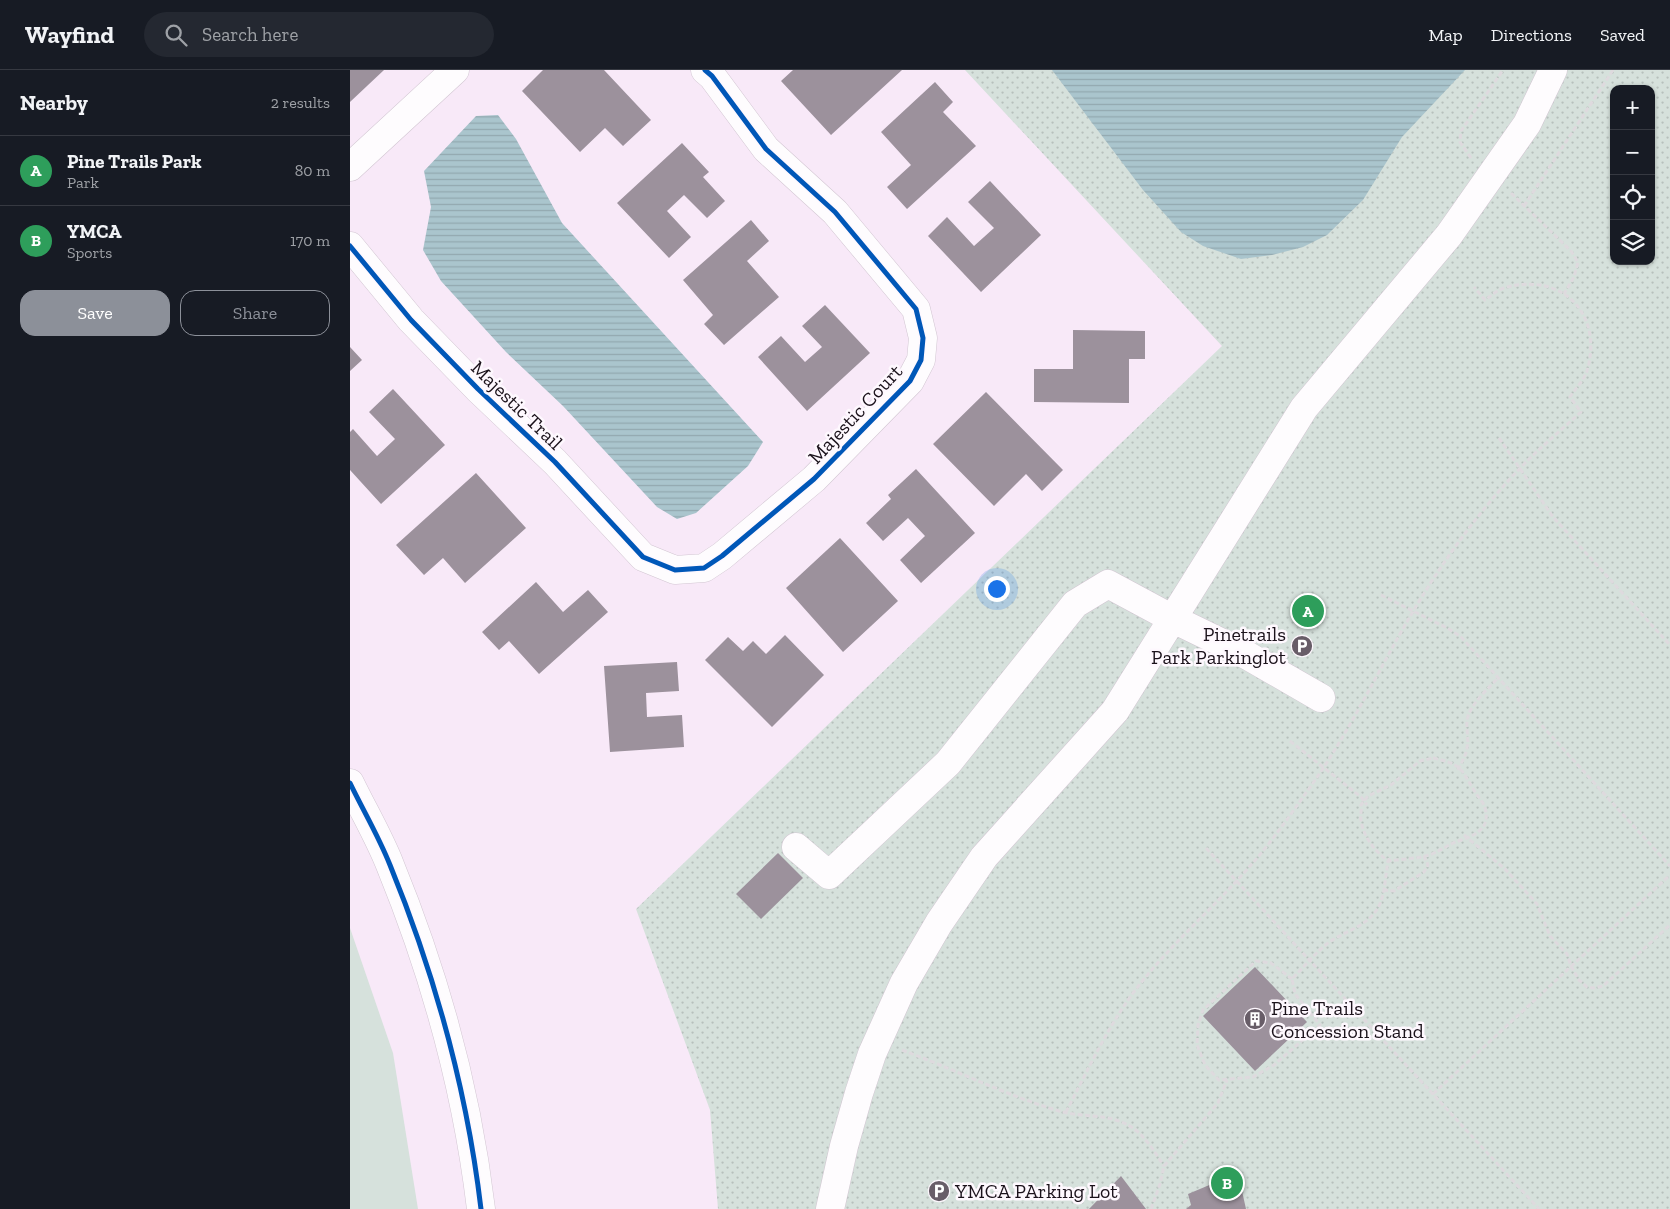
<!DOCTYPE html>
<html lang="en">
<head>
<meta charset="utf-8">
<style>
  :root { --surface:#171b24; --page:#242831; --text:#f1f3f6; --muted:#9ea1a6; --line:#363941; --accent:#8c9099 }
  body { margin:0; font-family:"Zilla Slab",serif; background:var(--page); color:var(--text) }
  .controls { position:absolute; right:15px; top:15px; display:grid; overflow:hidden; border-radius:10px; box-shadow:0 1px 4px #0004 }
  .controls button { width:45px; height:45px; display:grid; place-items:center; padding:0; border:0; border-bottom:1px solid var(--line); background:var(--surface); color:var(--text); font:25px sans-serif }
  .you { position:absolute; left:646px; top:518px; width:18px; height:18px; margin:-12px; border:4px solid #fff; border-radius:50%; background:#1a73e8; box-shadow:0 0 0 8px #1a73e833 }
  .badge { display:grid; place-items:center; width:32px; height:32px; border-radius:50%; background:var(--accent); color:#fff; font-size:16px; font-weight:700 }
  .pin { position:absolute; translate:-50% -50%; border:2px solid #fff; box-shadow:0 1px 5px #0006 }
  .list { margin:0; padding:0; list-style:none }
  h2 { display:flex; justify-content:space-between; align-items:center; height:65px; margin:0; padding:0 20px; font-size:21px }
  h2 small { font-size:16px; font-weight:400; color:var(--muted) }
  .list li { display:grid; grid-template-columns:32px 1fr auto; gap:15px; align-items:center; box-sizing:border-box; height:70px; padding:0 20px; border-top:1px solid var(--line) }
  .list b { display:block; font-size:19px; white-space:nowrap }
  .list p { margin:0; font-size:16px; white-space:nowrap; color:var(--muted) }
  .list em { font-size:16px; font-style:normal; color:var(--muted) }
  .actions { display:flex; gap:10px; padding:15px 20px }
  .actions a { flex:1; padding:11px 0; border:1px solid var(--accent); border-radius:15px; text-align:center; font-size:18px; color:var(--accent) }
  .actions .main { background:var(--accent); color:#fff }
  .icon { flex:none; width:28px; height:28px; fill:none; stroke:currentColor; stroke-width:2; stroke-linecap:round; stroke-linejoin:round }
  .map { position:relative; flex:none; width:1320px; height:1139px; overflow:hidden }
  header { display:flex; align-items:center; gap:30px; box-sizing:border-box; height:70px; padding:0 25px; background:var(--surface); border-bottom:1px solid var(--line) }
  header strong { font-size:24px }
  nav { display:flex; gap:28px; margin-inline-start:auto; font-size:18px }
  .search { width:350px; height:45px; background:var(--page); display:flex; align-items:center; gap:12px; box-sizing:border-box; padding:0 18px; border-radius:28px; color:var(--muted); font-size:19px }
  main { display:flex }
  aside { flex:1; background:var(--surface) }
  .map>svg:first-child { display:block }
  .green { fill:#d6e1dc }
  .park { fill:url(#park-dots); fill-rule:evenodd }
  .water { fill:url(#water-rules) }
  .building { fill:#9c919c }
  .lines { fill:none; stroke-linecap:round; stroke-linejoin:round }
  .minor-casing { stroke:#d2c6d2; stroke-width:29 }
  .path { stroke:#dedade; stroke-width:3; stroke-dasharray:5 2.5; stroke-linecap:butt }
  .minor { stroke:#fefcfe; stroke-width:28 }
  .cycleway-casing { stroke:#fef8fe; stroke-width:8 }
  .cycleway { stroke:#0057b8; stroke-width:5 }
  .labels { text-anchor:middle; stroke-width:5; stroke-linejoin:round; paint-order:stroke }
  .street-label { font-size:20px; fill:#1b121b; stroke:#fef8fe }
  .poi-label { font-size:20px; fill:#1b121b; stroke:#fef8fe; text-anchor:start }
</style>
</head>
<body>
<header>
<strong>Wayfind</strong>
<div class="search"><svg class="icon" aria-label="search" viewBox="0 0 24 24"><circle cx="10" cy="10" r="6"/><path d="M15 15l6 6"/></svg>Search here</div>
<nav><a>Map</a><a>Directions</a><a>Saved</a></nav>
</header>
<main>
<aside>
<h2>Nearby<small>2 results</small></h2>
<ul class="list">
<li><span class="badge" style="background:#2e9e5b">A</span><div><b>Pine Trails Park</b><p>Park</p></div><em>80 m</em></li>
<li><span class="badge" style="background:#2e9e5b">B</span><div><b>YMCA</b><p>Sports</p></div><em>170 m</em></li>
</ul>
<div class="actions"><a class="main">Save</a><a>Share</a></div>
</aside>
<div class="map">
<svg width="1320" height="1139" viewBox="0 0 1320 1139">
  <defs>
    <pattern id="park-dots" width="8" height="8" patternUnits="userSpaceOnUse" patternTransform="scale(1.25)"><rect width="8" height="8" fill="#d6e1dc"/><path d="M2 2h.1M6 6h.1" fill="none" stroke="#b7c0bc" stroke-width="1.8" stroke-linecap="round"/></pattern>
    <pattern id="water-rules" width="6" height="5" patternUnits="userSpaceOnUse" patternTransform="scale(1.25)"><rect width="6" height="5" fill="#aac5cd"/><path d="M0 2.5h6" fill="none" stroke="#92a8af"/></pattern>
  </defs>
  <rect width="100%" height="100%" fill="#f8e9f8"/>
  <path class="green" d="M 0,858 L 43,983 L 68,1139 L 0,1139 Z"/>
  <path class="park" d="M 615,0 L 1320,0 L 1320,1139 L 368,1139 L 360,1040 L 286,839 L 872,276 ZM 1264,19 L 1301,19 L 1301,191 L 1264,191 Z"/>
  <path class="water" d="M 702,0 L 1115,0 L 1052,67 L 1013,130 L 977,165 L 953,177 L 922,185 L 891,189 L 853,176 L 831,162 L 793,120 Z
    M 148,45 L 166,69 L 212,153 L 413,372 L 398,396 L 346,443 L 327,449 L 307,437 L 213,336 L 156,282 L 91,211 L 73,180 L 81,137 L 74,101 L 126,46 Z"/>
  <path class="building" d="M 0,0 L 34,0 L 0,32 Z
    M 193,0 L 254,0 L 301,50 L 273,76 L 255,58 L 230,82 L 172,21 Z
    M 443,0 L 552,0 L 481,65 L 431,11 Z
    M 585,12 L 603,32 L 593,42 L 626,76 L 557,139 L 537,117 L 561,95 L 531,62 Z
    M 332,73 L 359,102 L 353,107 L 375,131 L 357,148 L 334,125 L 317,141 L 341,167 L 319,188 L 267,133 Z
    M 640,111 L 691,165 L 631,222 L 578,166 L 597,147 L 624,176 L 644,158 L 618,132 Z
    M 401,150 L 419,171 L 397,191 L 429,227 L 374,275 L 354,254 L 363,245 L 333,210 Z
    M 475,235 L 520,283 L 457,341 L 408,287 L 431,266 L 455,292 L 472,277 L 452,256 Z
    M 723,260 L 795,261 L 795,289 L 779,289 L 779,333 L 684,332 L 684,299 L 723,299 Z
    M 0,277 L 12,290 L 0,301 Z
    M 43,319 L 95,375 L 31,434 L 0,400 L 0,362 L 3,359 L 27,386 L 45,369 L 19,342 Z
    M 636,322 L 713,400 L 692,421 L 676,404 L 644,436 L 583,374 Z
    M 566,399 L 625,463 L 571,513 L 550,490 L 575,466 L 558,448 L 533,471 L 516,453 L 541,429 L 538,425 Z
    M 126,403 L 176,458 L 115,513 L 93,488 L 74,505 L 46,475 Z
    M 490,468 L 548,531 L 493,582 L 436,518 Z
    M 186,512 L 213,542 L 238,520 L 258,542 L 189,604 L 159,571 L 149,580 L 132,562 Z
    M 435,565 L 474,605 L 422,657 L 355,590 L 378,567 L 393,581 L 403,571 L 416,584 Z
    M 327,592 L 329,621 L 296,623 L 297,647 L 332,645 L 334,677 L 260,682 L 254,596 Z
    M 428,783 L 453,808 L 411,849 L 386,824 Z
    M 905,897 L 957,952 L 905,1001 L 853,946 Z
    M 888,1103 L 896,1139 L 836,1139 L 841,1135 L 838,1124 Z
    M 771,1106 L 796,1139 L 739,1139 Z"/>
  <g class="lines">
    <g class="minor-casing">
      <path id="minor" d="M 0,97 L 105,0
        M 0,176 L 61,250 L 128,319 L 205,392 L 293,487 L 325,500 L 354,498 L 372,486 L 464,409 L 560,311 L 571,290 L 573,268 L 566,239 L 485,142 L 416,79 L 362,6 L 355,0
        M 0,713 C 13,740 29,767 40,795 C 85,905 117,1021 131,1139
        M 446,777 L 479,805 L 598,693 L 725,534 L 758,514 L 823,549 L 893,583 L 971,628
        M 480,1139 L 494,1076 L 509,1023 L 522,984 L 554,913 L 589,853 L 634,787 L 765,641 L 954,338 L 1099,165 L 1177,54 L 1203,0"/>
    </g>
    <path class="path" d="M 1121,88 L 1110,72 L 1111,61 L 1153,0
      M 1161,123 L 1221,181 L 1228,192 L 1224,207 L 1214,224
      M 1174,136 L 1263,0
      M 1149,368 L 1203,447 L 1320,575
      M 1031,525 L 1099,559 L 1111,567 L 1320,796
      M 940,671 L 1011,727 L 1017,735
      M 1083,688 C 1112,694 1111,699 1125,722 C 1128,727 1134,733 1135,738 C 1142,762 1119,767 1103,773 C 1095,777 1088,782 1079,785 C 1066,789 1051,789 1038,791 C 1025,781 1014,768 1011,751 C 1010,746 1012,741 1011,735 L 1018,726 L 1041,715 L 1070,691 Z
      M 1108,700 C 1111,693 1116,686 1117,678 C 1119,669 1116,659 1117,650 C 1120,634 1138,619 1148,608
      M 1114,765 L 1155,799 L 1187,834 L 1200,866 L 1217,884 L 1221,896 L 1229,910 L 1237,917 L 1244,918 L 1253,916 L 1320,855
      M 856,778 L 1189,1139
      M 1033,820 L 1044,821 L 1074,802 L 1078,795 L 1074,786
      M 942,909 L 921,893 L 906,891 L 853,940 L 848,955 L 847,975 L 855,995 L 869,1010 L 903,1007 L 924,995 L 970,955 L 945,924 L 942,909 C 954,897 965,883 978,873 C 993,862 1015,857 1026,841 C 1037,825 1034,803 1040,785
      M 552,980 C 604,999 655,1025 709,1041 C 729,1047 757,1044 776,1054 C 793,1062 804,1081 814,1096
      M 1083,1024 L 1320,805
      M 716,1042 C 737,1002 756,960 783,923 C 816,879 857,844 893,804 C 919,776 941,744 963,713 C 999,662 1026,605 1058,550 C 1091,493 1132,436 1179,389 C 1196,373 1214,357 1231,342 L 1220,327 C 1225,319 1234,310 1237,301 C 1254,244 1212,201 1154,218 C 1147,220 1141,226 1135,230 L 1124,217
      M 801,1139 L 810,1114 L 814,1096 L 868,1033 L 877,1010"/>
    <use href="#minor" class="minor"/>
    <g class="cycleway-casing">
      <path id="cycleway" d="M 0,176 L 61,250 L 128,319 L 205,392 L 293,487 L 325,500 L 354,498 L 372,486 L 464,409 L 560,311 L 571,290 L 573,268 L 566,239 L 485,142 L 416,79 L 362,6 L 355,0
        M 0,713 C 13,740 29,767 40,795 C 85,905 117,1021 131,1139"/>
    </g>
    <use href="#cycleway" class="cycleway"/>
  </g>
  <defs>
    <g id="parking-disc" transform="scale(1.125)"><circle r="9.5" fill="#685d68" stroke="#fef8fe"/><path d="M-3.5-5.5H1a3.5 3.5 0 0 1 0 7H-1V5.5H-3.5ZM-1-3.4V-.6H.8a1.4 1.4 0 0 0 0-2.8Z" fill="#fff"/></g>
    <g id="building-disc" transform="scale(1.125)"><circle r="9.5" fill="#685d68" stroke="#fef8fe"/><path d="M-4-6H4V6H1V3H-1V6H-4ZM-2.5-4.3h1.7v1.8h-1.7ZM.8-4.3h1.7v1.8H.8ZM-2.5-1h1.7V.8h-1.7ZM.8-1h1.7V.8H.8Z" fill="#fff"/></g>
  </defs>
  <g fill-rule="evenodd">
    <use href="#parking-disc" x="952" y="576"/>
    <use href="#building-disc" x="905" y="949"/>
    <use href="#parking-disc" x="589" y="1121"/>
  </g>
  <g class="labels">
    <g class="street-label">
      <text transform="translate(167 335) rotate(44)" y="7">Majestic Trail</text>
      <text transform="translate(505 344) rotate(-47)" y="7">Majestic Court</text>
    </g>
    <g class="poi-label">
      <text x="936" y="571" text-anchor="end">Pinetrails<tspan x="936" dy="23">Park Parkinglot</tspan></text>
      <text x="921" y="945">Pine Trails<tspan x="921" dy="23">Concession Stand</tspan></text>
      <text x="605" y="1128">YMCA PArking Lot</text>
    </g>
  </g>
</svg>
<div class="controls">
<button>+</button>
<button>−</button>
<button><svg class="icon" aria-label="locate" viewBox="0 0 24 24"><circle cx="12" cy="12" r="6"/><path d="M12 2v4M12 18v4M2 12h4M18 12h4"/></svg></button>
<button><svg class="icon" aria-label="layers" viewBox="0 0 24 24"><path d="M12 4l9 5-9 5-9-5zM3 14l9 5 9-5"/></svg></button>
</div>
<div class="you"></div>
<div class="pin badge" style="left:958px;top:541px;background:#2e9e5b">A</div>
<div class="pin badge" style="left:877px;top:1113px;background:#2e9e5b">B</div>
</div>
</main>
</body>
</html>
